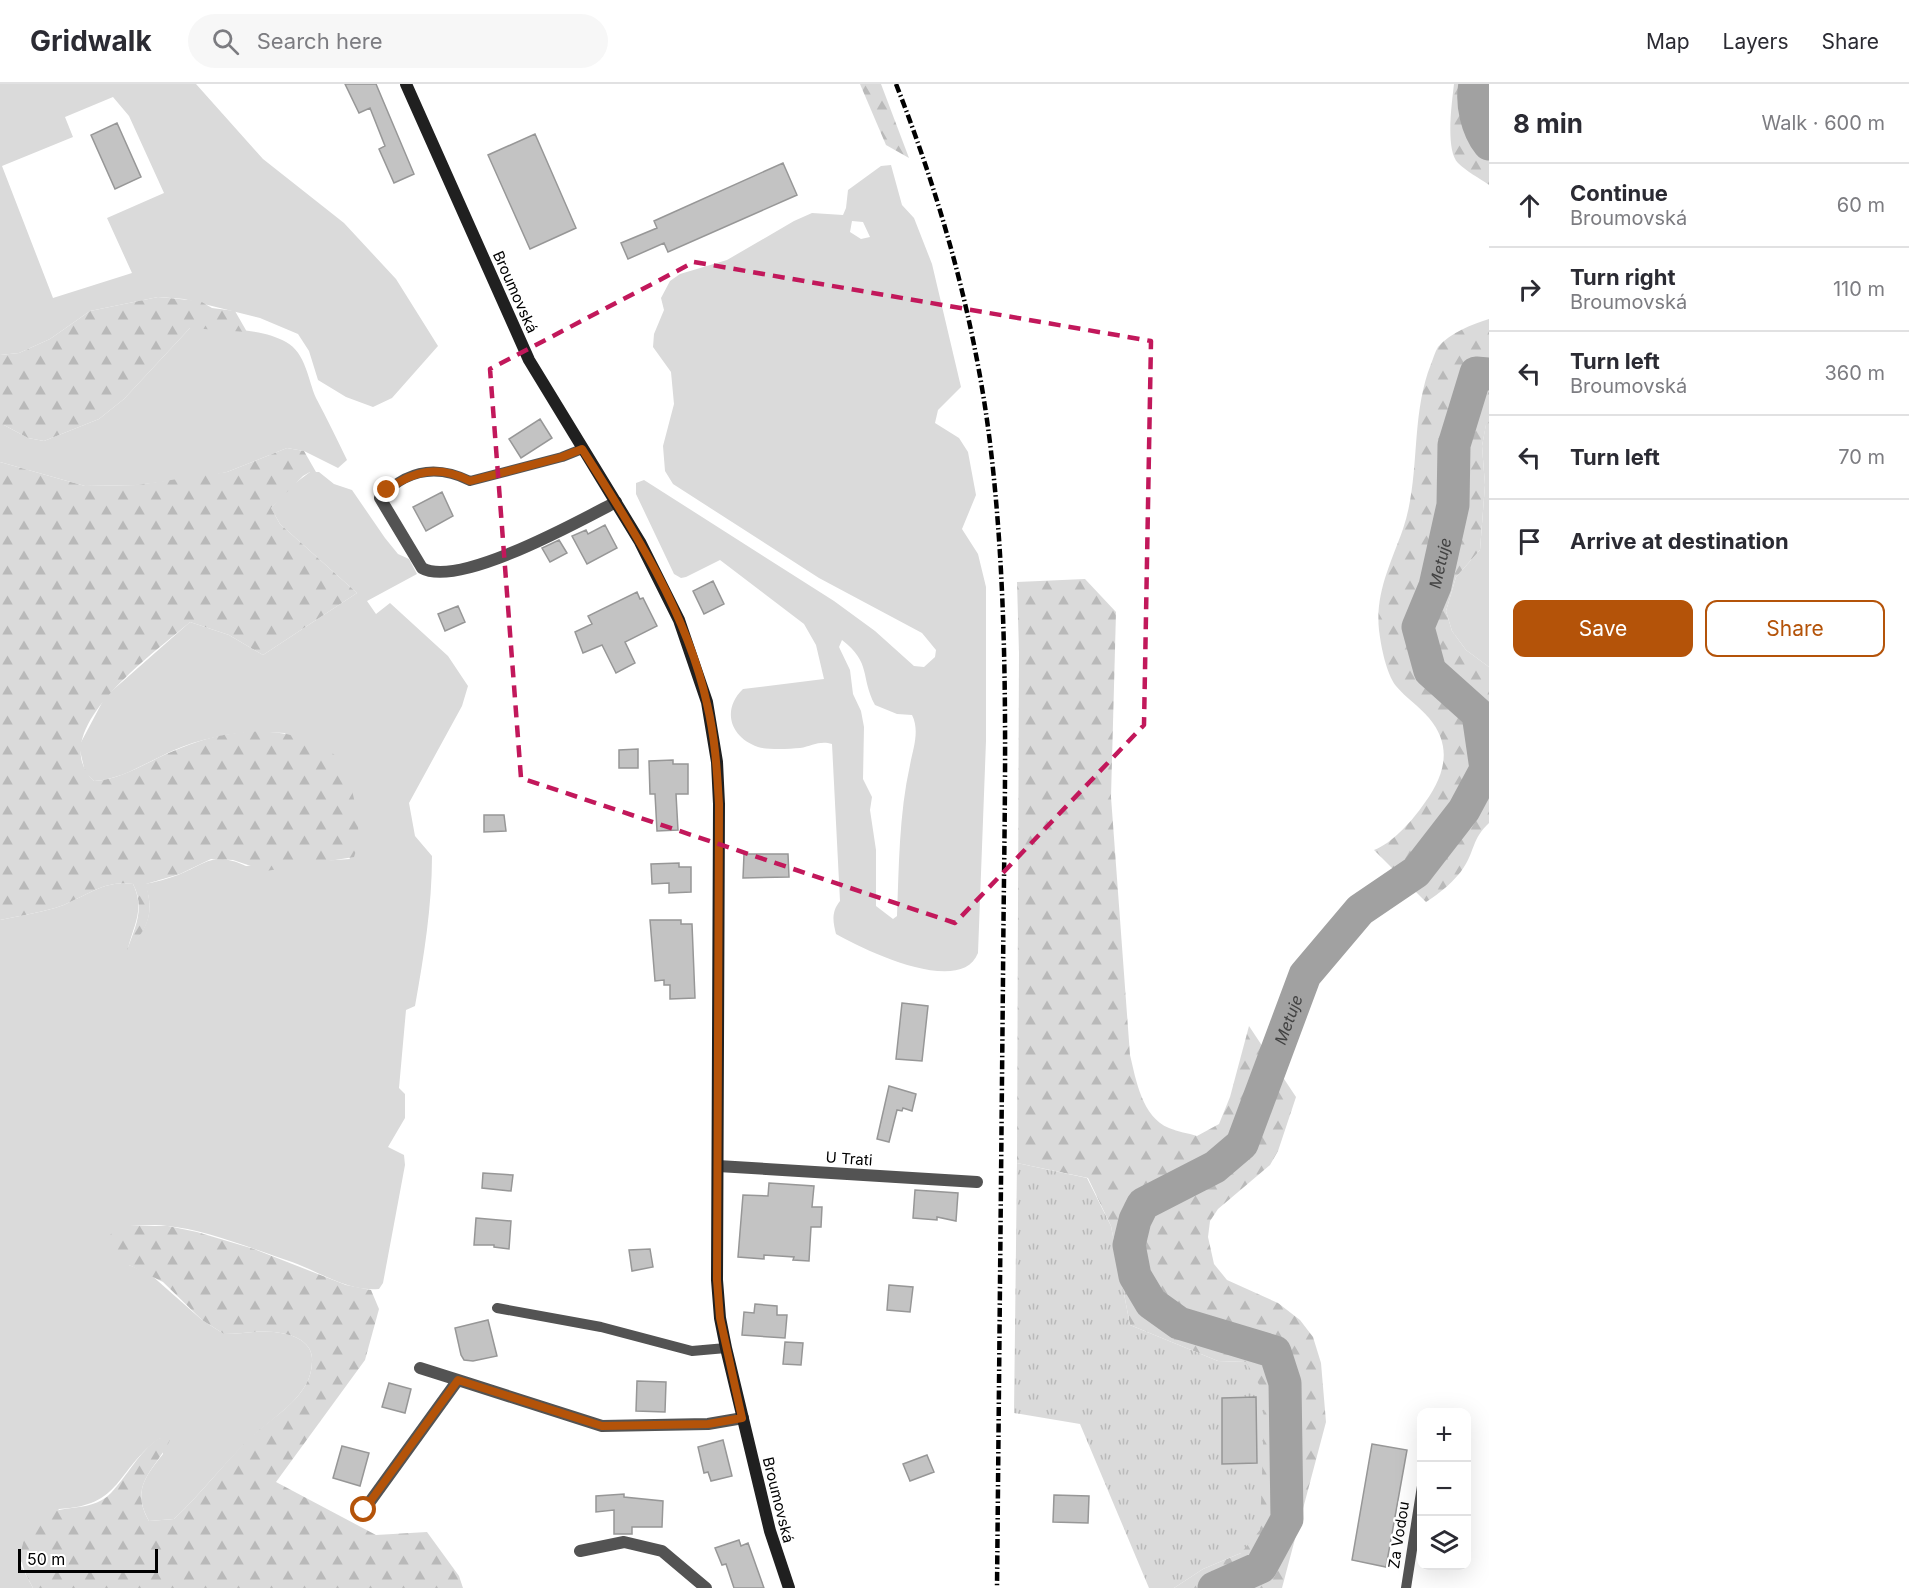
<!DOCTYPE html>
<html lang="en">
<head>
<meta charset="utf-8">
<style>
  :root { --surface:#fff; --page:#f7f7f7; --text:#2b2b33; --muted:#7c7c81; --line:#e1e1e2; --accent:#b45309 }
  body { margin:0; font-family:Inter,sans-serif; background:var(--page); color:var(--text) }
  .controls { position:absolute; right:18px; bottom:18px; display:grid; overflow:hidden; border-radius:12px; box-shadow:0 6px 24px #0002 }
  .controls button { width:54px; height:54px; display:grid; place-items:center; padding:0; border:0; border-bottom:2px solid var(--line); background:var(--surface); color:var(--text); font:30px sans-serif }
  .scale { position:absolute; left:18px; bottom:15px; width:140px; box-sizing:border-box; padding-left:6px; border:3px solid #000; border-top:0; font-size:16px; line-height:21px; white-space:nowrap; color:#000; -webkit-text-stroke:4px #fff; paint-order:stroke }
  .stop { position:absolute; width:18px; height:18px; margin:-14px; border:4px solid #b45309; border-radius:50%; background:#fff }
  .stop.end { background:#b45309; border-color:#fff; box-shadow:0 2px 6px #0008 }
  .list { margin:0; padding:0; list-style:none }
  h2 { display:flex; justify-content:space-between; align-items:center; height:78px; margin:0; padding:0 24px; font-size:26px }
  h2 small { font-size:20px; font-weight:400; color:var(--muted) }
  .list li { display:grid; grid-template-columns:39px 1fr auto; gap:18px; align-items:center; box-sizing:border-box; height:84px; padding:0 24px; border-top:2px solid var(--line) }
  .list b { display:block; font-size:22px; white-space:nowrap }
  .list p { margin:0; font-size:20px; white-space:nowrap; color:var(--muted) }
  .list em { font-size:20px; font-style:normal; color:var(--muted) }
  .actions { display:flex; gap:12px; padding:18px 24px }
  .actions a { flex:1; padding:14px 0; border:2px solid var(--accent); border-radius:12px; text-align:center; font-size:21px; color:var(--accent) }
  .actions .main { background:var(--accent); color:#fff }
  .icon { flex:none; width:33px; height:33px; fill:none; stroke:currentColor; stroke-width:2; stroke-linecap:round; stroke-linejoin:round }
  .map { position:relative; flex:none; width:1489px; height:1504px; overflow:hidden }
  header { display:flex; align-items:center; gap:36px; box-sizing:border-box; height:84px; padding:0 30px; background:var(--surface); border-bottom:2px solid var(--line) }
  header strong { font-size:28px }
  nav { display:flex; gap:33px; margin-inline-start:auto; font-size:21px }
  .search { width:420px; height:54px; background:var(--page); display:flex; align-items:center; gap:15px; box-sizing:border-box; padding:0 21px; border-radius:33px; color:var(--muted); font-size:22px }
  main { display:flex }
  aside { flex:1; background:var(--surface) }
  .map>svg:first-child { display:block }
  .green { fill:#dadada; fill-rule:evenodd }
  .forest { fill:url(#forest-firs) }
  .park { fill:url(#park-tufts) }
  .lines { fill:none; stroke-linecap:round; stroke-linejoin:round }
  .river { stroke:#a1a1a1; stroke-width:33 }
  .building { fill:#c3c3c3; stroke:#979797; stroke-width:1.5 }
  .lane { stroke:#535353; stroke-width:10 }
  .street { stroke:#535353; stroke-width:12 }
  .secondary { stroke:#202020; stroke-width:12 }
  .rail { stroke:#000; stroke-width:4.5; stroke-dasharray:9 3 1.5 3; stroke-linecap:butt }
  .route { stroke:#b45309; stroke-width:8 }
  .marked { fill:none; stroke:#c2185b; stroke-width:4.5; stroke-dasharray:12 8; stroke-linejoin:round }
  .labels { text-anchor:middle; stroke-width:4.5; stroke-linejoin:round; paint-order:stroke }
  .street-label { font-size:15px; fill:#000; stroke:#fff }
  .water-label { font-size:16px; font-style:italic; fill:#424242; stroke:#fff }
</style>
</head>
<body>
<header>
<strong>Gridwalk</strong>
<div class="search"><svg class="icon" aria-label="search" viewBox="0 0 24 24"><circle cx="10" cy="10" r="6"/><path d="M15 15l6 6"/></svg>Search here</div>
<nav><a>Map</a><a>Layers</a><a>Share</a></nav>
</header>
<main>
<div class="map">
<svg width="1489" height="1504" viewBox="0 0 1489 1504">
  <defs>
    <pattern id="forest-firs" width="22" height="20" patternUnits="userSpaceOnUse" patternTransform="scale(1.5)"><rect width="22" height="20" fill="#dadada"/><path d="M5 1l3.5 6h-7zM16 11l3.5 6h-7z" fill="#b9b9b9"/></pattern>
    <pattern id="park-tufts" width="24" height="20" patternUnits="userSpaceOnUse" patternTransform="scale(1.5)"><rect width="24" height="20" fill="#dadada"/><path d="M3 7l-1-3M5 7V3M7 7l1-3M15 17l-1-3M17 17v-4M19 17l1-3" fill="none" stroke="#b9b9b9"/></pattern>
  </defs>
  <rect width="100%" height="100%" fill="#fff"/>
  <path class="green" d="M 0,0 L 196,0 L 263,75 L 344,139 L 396,195 L 438,262 L 392,314 L 373,323 L 346,313 L 318,296 L 309,267 L 298,250 L 260,234 L 184,215 L 158,213 L 90,227 L 50,255 L 19,269 L 0,271 ZM 113,13 L 129,32 L 164,109 L 107,134 L 132,189 L 53,214 L 2,82 L 73,53 L 65,33 Z
    M 891,81 L 902,121 L 914,134 L 932,180 L 961,303 L 938,326 L 935,339 L 959,354 L 968,368 L 976,411 L 962,445 L 978,470 L 986,503 L 986,657 L 978,869 C 961,913 864,866 836,850 C 833,838 831,828 840,817 L 832,660 C 820,656 812,662 800,664 C 789,665 768,666 758,663 C 729,653 722,625 743,605 L 824,595 L 816,561 L 804,540 L 720,476 L 686,493 L 681,494 L 674,490 L 636,410 L 636,399 L 644,396 L 834,517 L 875,547 L 914,582 L 924,583 L 935,573 L 936,566 L 922,549 L 819,494 L 673,400 L 665,387 L 663,362 L 674,320 L 671,288 L 653,263 L 654,250 L 664,226 L 661,214 L 670,197 L 680,190 L 727,176 L 794,137 L 812,129 L 843,131 L 846,124 L 848,106 L 881,82 ZM 852,137 L 863,138 L 870,153 L 861,155 L 850,148 ZM 842,556 C 872,579 860,593 875,621 L 897,630 L 912,631 C 920,647 913,665 910,681 C 899,730 899,782 897,832 L 893,835 L 876,822 L 876,766 L 870,726 L 872,713 L 863,695 L 864,643 L 861,627 L 853,610 L 850,586 L 839,563 Z
    M 190,244 C 217,244 263,244 286,258 C 306,269 308,296 316,314 C 327,335 337,355 347,376 L 338,384 L 304,367 L 287,364 L 227,388 L 203,393 L 136,401 L 85,402 L 0,378 L 0,341 L 4,341 L 28,354 L 44,357 L 99,335 L 124,315 Z
    M 1489,339 L 1489,583 L 1466,566 L 1452,547 L 1446,527 L 1456,493 L 1480,466 L 1485,401 L 1482,362 L 1486,340 Z
    M 310,388 L 319,388 L 334,400 L 352,406 L 385,454 L 398,470 L 409,475 L 417,490 L 367,517 L 376,530 L 390,519 L 448,572 L 468,602 L 462,622 L 409,719 L 415,752 L 432,772 C 432,822 424,872 415,922 L 406,926 L 399,1004 L 405,1010 L 405,1034 L 388,1063 L 404,1071 L 405,1081 L 383,1199 L 379,1205 C 348,1208 320,1188 292,1178 C 256,1166 204,1145 167,1142 C 155,1140 142,1142 130,1142 L 129,1181 L 150,1190 L 202,1236 L 224,1250 C 241,1250 257,1246 274,1248 C 291,1250 311,1256 312,1274 C 314,1312 274,1331 250,1355 C 223,1380 201,1410 174,1435 L 149,1437 C 133,1408 144,1394 163,1370 L 160,1354 C 115,1386 123,1422 59,1425 L 20,1480 L 33,1504 L 0,1504 L 0,836 C 18,832 37,829 55,824 C 82,816 102,795 133,800 C 145,825 134,840 128,864 C 148,845 155,827 145,800 C 156,798 167,795 178,791 C 207,779 213,767 246,782 L 350,775 L 285,649 C 245,646 209,651 172,667 C 145,679 123,695 94,697 L 85,688 L 79,662 L 105,613 L 190,538 L 229,551 L 263,571 L 357,509 L 280,440 L 271,424 L 290,403 Z"/>
  <path class="forest" d="M 860,0 L 881,0 L 909,74 L 886,61 Z
    M 1454,0 L 1489,0 L 1489,101 C 1479,94 1466,87 1458,79 C 1445,66 1452,18 1454,0 Z
    M 158,213 L 200,217 L 212,224 L 235,227 L 247,248 L 190,244 L 124,315 L 99,335 L 44,357 L 28,354 L 4,341 L 0,341 L 0,271 L 19,269 L 50,255 L 90,227 Z
    M 1489,235 L 1489,339 L 1486,341 L 1482,362 L 1485,401 L 1480,466 L 1456,493 L 1446,527 L 1452,547 L 1466,566 L 1489,583 L 1489,739 C 1472,755 1475,766 1464,783 C 1456,796 1439,810 1426,818 L 1374,766 C 1391,760 1411,738 1421,724 C 1443,695 1455,665 1429,634 C 1419,622 1406,614 1396,602 C 1386,589 1381,562 1379,546 C 1375,509 1391,479 1403,445 C 1421,392 1410,333 1431,280 C 1433,275 1435,268 1438,263 C 1451,248 1471,241 1489,235 Z
    M 287,364 L 304,367 L 316,388 L 310,388 L 303,392 L 271,424 L 280,440 L 357,509 L 263,571 L 229,551 L 190,538 C 156,568 42,647 94,697 C 123,695 145,679 171,668 C 214,649 260,640 305,655 C 328,662 342,673 349,696 C 356,720 363,750 354,773 L 266,787 L 233,776 L 211,775 L 180,790 L 146,800 C 154,830 149,844 127,866 C 136,842 145,823 133,800 C 102,795 82,816 55,824 C 37,829 18,832 0,836 L 0,378 L 85,402 L 136,401 L 227,388 Z
    M 1085,495 L 1116,528 L 1111,713 L 1130,971 C 1136,996 1142,1033 1169,1044 C 1178,1048 1188,1049 1197,1052 L 1219,1040 L 1230,1013 L 1249,942 L 1296,1013 L 1278,1067 L 1270,1081 L 1218,1125 L 1210,1137 L 1208,1153 L 1214,1180 L 1227,1196 L 1278,1219 L 1300,1236 L 1313,1253 L 1321,1279 L 1326,1338 L 1282,1504 L 1174,1504 L 1203,1485 L 1241,1469 L 1246,1278 L 1218,1277 L 1130,1241 L 1111,1142 L 1088,1094 L 1017,1079 L 1019,569 L 1017,498 Z
    M 130,1142 L 168,1142 L 197,1148 L 254,1165 L 346,1201 L 371,1206 L 379,1225 L 365,1276 L 276,1398 L 376,1451 L 427,1448 L 459,1492 L 463,1504 L 33,1504 C 23,1485 17,1474 25,1453 C 42,1411 86,1435 111,1409 C 128,1391 138,1369 159,1354 L 170,1356 C 155,1387 128,1400 149,1437 L 174,1435 C 201,1410 223,1380 250,1354 C 274,1331 314,1312 312,1274 C 311,1256 291,1250 274,1248 C 257,1246 241,1250 224,1250 L 202,1236 L 163,1198 L 129,1181 L 114,1167 L 109,1152 L 116,1145 Z"/>
  <path class="park" d="M 1017,1079 L 1087,1094 L 1111,1142 L 1130,1241 L 1218,1277 L 1246,1278 L 1265,1311 L 1260,1446 L 1241,1469 L 1203,1485 L 1174,1504 L 1149,1504 L 1080,1340 L 1014,1329 Z"/>
  <g class="lines">
    <g class="river">
      <path d="M 1475,0 C 1471,19 1477,45 1489,60"/>
      <path id="s1" d="M 1214,1504 L 1261,1483 L 1287,1435 L 1285,1299 L 1275,1268 L 1179,1239 L 1151,1219 L 1135,1192 L 1129,1161 L 1135,1136 L 1143,1120 L 1215,1083 L 1242,1060 L 1305,891 L 1360,826 L 1416,788 L 1464,726 L 1486,685 L 1478,630 L 1430,587 L 1418,543 L 1435,502 L 1453,421 L 1454,361 L 1476,289 L 1489,290"/>
    </g>
  </g>
  <path class="building" d="M 345,0 L 376,0 L 414,90 L 394,99 L 379,65 L 385,62 L 370,24 L 359,29 Z
    M 117,39 L 141,93 L 115,105 L 91,51 Z
    M 535,50 L 576,144 L 530,165 L 488,71 Z
    M 783,79 L 797,111 L 668,168 L 664,159 L 628,175 L 621,159 L 657,144 L 654,137 Z
    M 540,335 L 552,354 L 521,374 L 509,355 Z
    M 442,408 L 453,432 L 426,447 L 413,423 Z
    M 605,441 L 617,464 L 587,480 L 572,452 L 586,446 L 588,450 Z
    M 559,456 L 567,469 L 550,478 L 542,464 Z
    M 713,497 L 724,520 L 704,530 L 693,507 Z
    M 637,508 L 640,515 L 643,514 L 657,542 L 625,558 L 635,579 L 616,589 L 602,561 L 583,569 L 575,548 L 592,540 L 588,532 Z
    M 458,522 L 465,538 L 445,547 L 438,530 Z
    M 638,665 L 638,684 L 619,684 L 619,666 Z
    M 673,676 L 673,680 L 688,680 L 688,710 L 676,710 L 678,746 L 657,747 L 655,710 L 650,710 L 649,677 Z
    M 484,731 L 504,731 L 506,747 L 484,748 Z
    M 744,770 L 788,770 L 789,793 L 743,794 Z
    M 679,779 L 679,783 L 691,783 L 691,808 L 669,809 L 669,799 L 652,800 L 651,780 Z
    M 650,836 L 681,836 L 681,840 L 692,840 L 695,914 L 670,915 L 670,901 L 664,901 L 664,896 L 655,897 Z
    M 902,919 L 928,922 L 922,977 L 896,975 Z
    M 889,1002 L 916,1010 L 912,1027 L 903,1024 L 902,1027 L 897,1026 L 889,1058 L 877,1055 Z
    M 483,1089 L 513,1091 L 511,1107 L 482,1104 Z
    M 769,1099 L 814,1102 L 812,1123 L 822,1123 L 821,1143 L 811,1143 L 809,1177 L 793,1176 L 794,1173 L 764,1171 L 764,1175 L 738,1173 L 743,1111 L 768,1112 Z
    M 915,1106 L 958,1109 L 956,1137 L 937,1133 L 937,1136 L 913,1134 Z
    M 476,1134 L 511,1137 L 509,1165 L 494,1163 L 494,1161 L 474,1161 Z
    M 650,1165 L 653,1183 L 632,1187 L 629,1166 Z
    M 889,1201 L 913,1203 L 910,1228 L 887,1226 Z
    M 755,1220 L 777,1222 L 777,1231 L 787,1231 L 785,1254 L 742,1251 L 744,1228 L 754,1229 Z
    M 488,1236 L 497,1272 L 473,1277 L 464,1276 L 461,1271 L 455,1244 Z
    M 785,1258 L 803,1259 L 801,1281 L 783,1280 Z
    M 637,1297 L 666,1298 L 665,1328 L 636,1327 Z
    M 389,1299 L 411,1305 L 405,1329 L 382,1323 Z
    M 1256,1313 L 1257,1379 L 1222,1380 L 1222,1314 Z
    M 723,1356 L 732,1392 L 711,1397 L 708,1388 L 704,1389 L 698,1363 Z
    M 1372,1360 L 1407,1366 L 1386,1483 L 1352,1476 Z
    M 342,1362 L 369,1369 L 360,1402 L 333,1394 Z
    M 927,1371 L 934,1388 L 910,1397 L 903,1380 Z
    M 624,1410 L 624,1413 L 663,1417 L 662,1443 L 632,1443 L 632,1450 L 614,1450 L 614,1426 L 596,1428 L 596,1412 Z
    M 1054,1411 L 1089,1412 L 1088,1439 L 1053,1438 Z
    M 739,1456 L 741,1462 L 748,1459 L 764,1504 L 734,1504 L 726,1480 L 722,1481 L 715,1464 Z"/>
  <g class="lines">
    <path class="lane" d="M 380,414 C 406,386 436,380 470,397 L 562,373 L 582,365
      M 497,1224 L 601,1243 L 692,1267 L 726,1264
      M 1406,1504 L 1422,1402"/>
    <path class="street" d="M 380,414 L 422,484 C 458,505 581,436 616,418
      M 718,1082 L 977,1098
      M 420,1284 L 458,1296
      M 364,1426 L 458,1296 L 602,1342 L 708,1340 L 743,1334
      M 580,1467 L 624,1458 L 662,1467 L 706,1504"/>
    <path class="secondary" d="M 406,0 L 529,276 L 640,458 L 679,536 L 707,618 L 717,678 L 719,720 L 717,1196 L 720,1234 L 726,1264 L 770,1447 L 789,1504"/>
    <path class="rail" d="M 896,0 C 943,120 978,247 992,376 C 1011,548 1004,721 1003,894 C 1001,1097 999,1301 997,1504"/>
  </g>
  <g class="lines">
    <path class="route" d="M 364,1426 L 458,1296 L 602,1342 L 708,1340 L 742,1334 L 720,1234 L 717,1196 L 719,720 C 717,686 715,653 707,620 C 687,528 632,443 582,365 L 562,373 L 470,397 C 439,381 414,386 387,406"/>
  </g>
  <path class="marked" d="M 694,178 L 1151,257 L 1144,641 L 955,839 L 521,694 L 490,285 Z"/>
  <g class="labels">
    <g class="street-label">
      <text transform="translate(515 208) rotate(66)" y="5">Broumovská</text>
      <text transform="translate(849 1075) rotate(4)" y="5">U Trati</text>
      <text transform="translate(778 1416) rotate(76)" y="5">Broumovská</text>
      <text transform="translate(1399 1451) rotate(-81)" y="5">Za Vodou</text>
    </g>
    <g class="water-label">
      <text dy="6" stroke="none"><textPath href="#s1" startOffset="1324">Metuje</textPath></text>
      <text dy="6" stroke="none"><textPath href="#s1" startOffset="765">Metuje</textPath></text>
    </g>
  </g>
</svg>
<div class="controls">
<button>+</button>
<button>−</button>
<button><svg class="icon" aria-label="layers" viewBox="0 0 24 24"><path d="M12 4l9 5-9 5-9-5zM3 14l9 5 9-5"/></svg></button>
</div>
<div class="scale">50 m</div>
<div class="stop" style="left:364px;top:1426px"></div>
<div class="stop end" style="left:387px;top:406px"></div>
</div>
<aside>
<h2>8 min<small>Walk · 600 m</small></h2>
<ul class="list">
<li><svg class="icon" aria-label="ahead" viewBox="0 0 24 24"><path d="M12 20V5M6 11l6-6 6 6"/></svg><div><b>Continue</b><p>Broumovská</p></div><em>60 m</em></li>
<li><svg class="icon" aria-label="right" viewBox="0 0 24 24"><path d="M7 20v-9h11M14 6l5 5-5 5"/></svg><div><b>Turn right</b><p>Broumovská</p></div><em>110 m</em></li>
<li><svg class="icon" aria-label="left" viewBox="0 0 24 24"><path d="M17 20v-9H6M10 6l-5 5 5 5"/></svg><div><b>Turn left</b><p>Broumovská</p></div><em>360 m</em></li>
<li><svg class="icon" aria-label="left" viewBox="0 0 24 24"><path d="M17 20v-9H6M10 6l-5 5 5 5"/></svg><div><b>Turn left</b></div><em>70 m</em></li>
<li><svg class="icon" aria-label="arrive" viewBox="0 0 24 24"><path d="M6 21V4h12l-3 4 3 4H6"/></svg><div><b>Arrive at destination</b></div></li>
</ul>
<div class="actions"><a class="main">Save</a><a>Share</a></div>
</aside>
</main>
</body>
</html>
